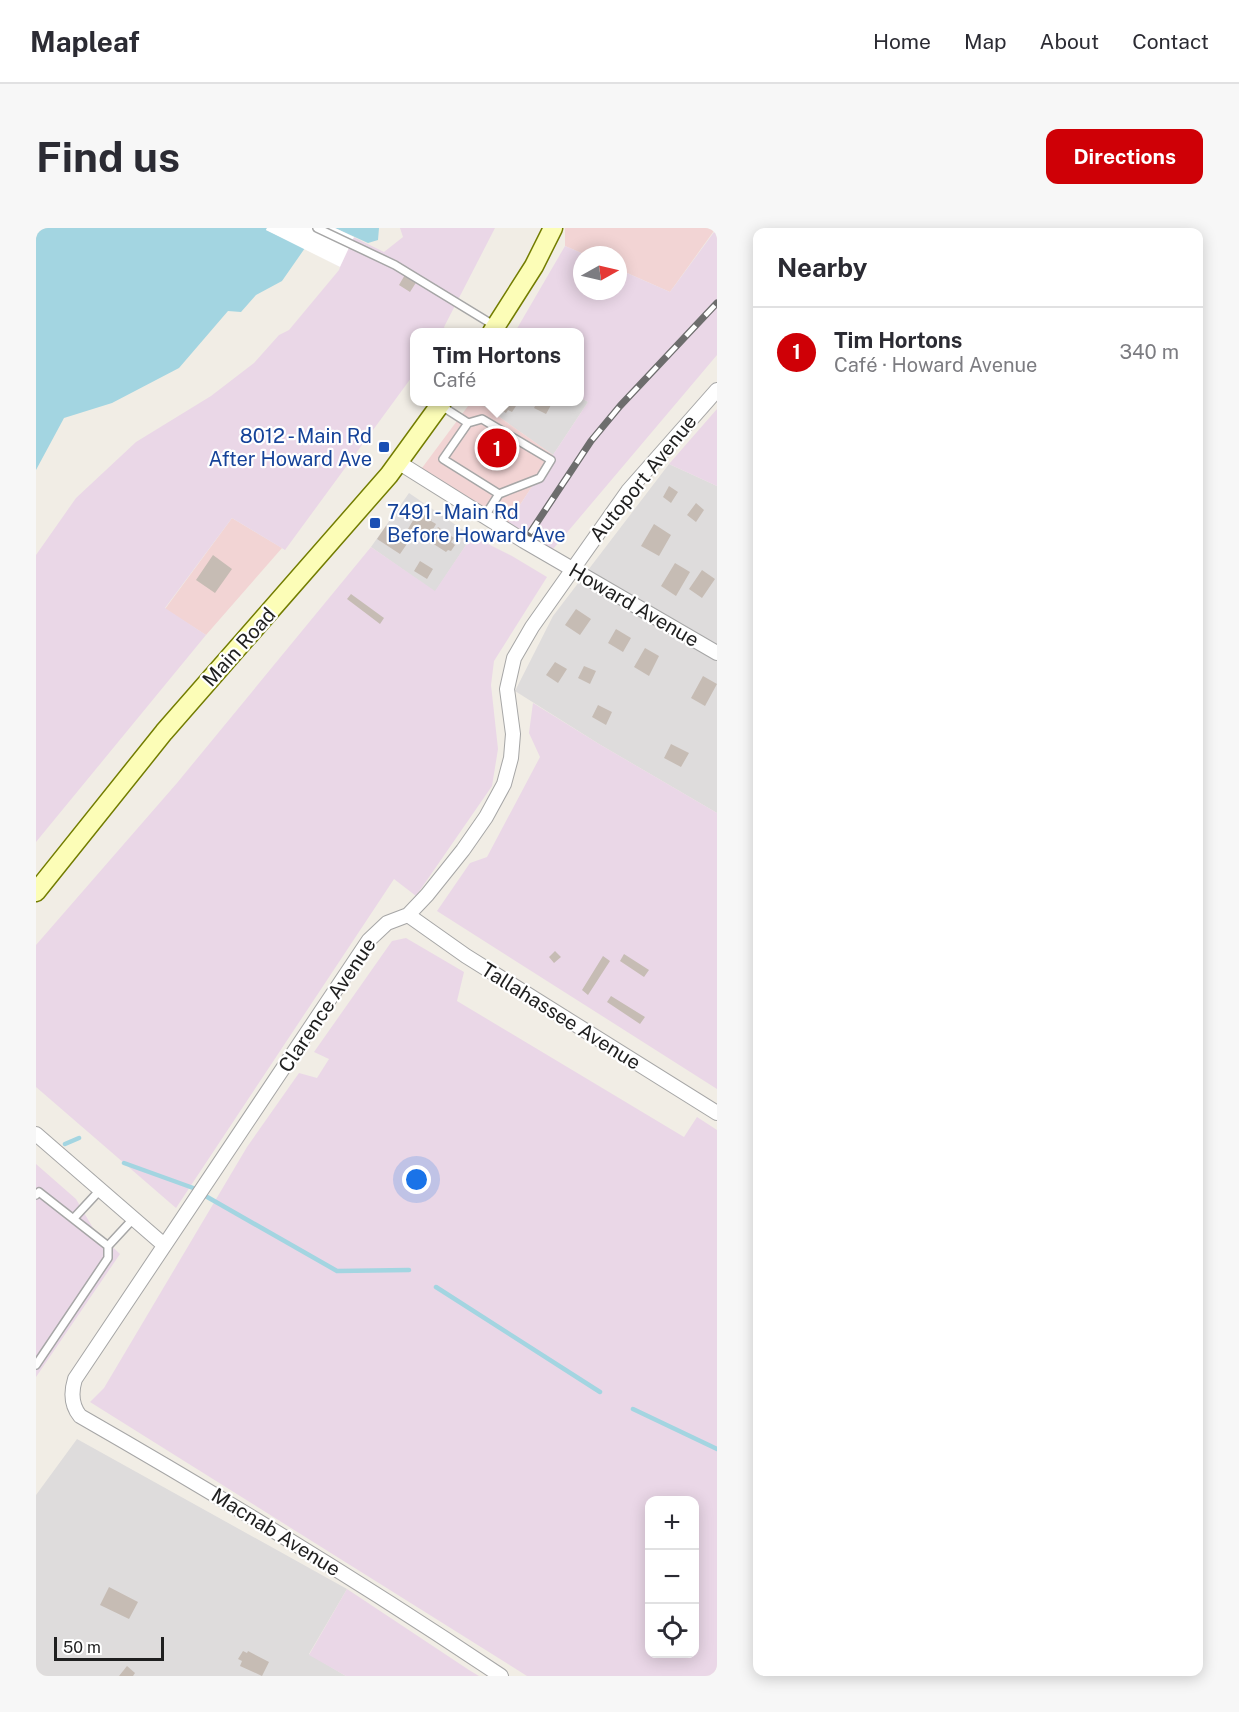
<!DOCTYPE html>
<html lang="en">
<head>
<meta charset="utf-8">
<style>
  :root { --surface:#fff; --page:#f7f7f7; --text:#2b2b33; --muted:#7c7c81; --line:#e1e1e2; --accent:#cf0006 }
  body { margin:0; font-family:"Public Sans",sans-serif; background:var(--page); color:var(--text) }
  .controls { position:absolute; right:18px; bottom:18px; display:grid; overflow:hidden; border-radius:12px; box-shadow:0 3px 15px #0003 }
  .controls button { width:54px; height:54px; display:grid; place-items:center; padding:0; border:0; border-bottom:2px solid var(--line); background:var(--surface); color:var(--text); font:30px sans-serif }
  .compass { position:absolute; left:537px; top:18px; width:54px; height:54px; border-radius:50%; background:var(--surface); box-shadow:0 3px 15px #0003; rotate:82deg }
  .scale { position:absolute; left:18px; bottom:15px; width:110px; box-sizing:border-box; padding-left:6px; border:3px solid #1f1f1f; border-top:0; font-size:16px; line-height:21px; white-space:nowrap; color:#1f1f1f; -webkit-text-stroke:4px #fff; paint-order:stroke }
  .you { position:absolute; left:381px; top:952px; width:21px; height:21px; margin:-15px; border:4px solid #fff; border-radius:50%; background:#1a73e8; box-shadow:0 0 0 9px #1a73e833 }
  .badge { display:grid; place-items:center; width:39px; height:39px; border-radius:50%; background:var(--accent); color:#fff; font-size:20px; font-weight:700 }
  .pin { position:absolute; translate:-50% -50%; border:3px solid #fff; box-shadow:0 2px 6px #0006 }
  .popup { position:absolute; left:374px; top:100px; width:174px; height:78px; box-sizing:border-box; display:grid; place-content:center; border-radius:12px; background:var(--surface); filter:drop-shadow(0 2px 4px #0005); font-size:20px; white-space:nowrap; color:var(--muted) }
  .popup b { font-size:22px; color:var(--text) }
  .popup::after { content:''; position:absolute; left:50%; top:100%; margin-left:-12px; border:12px solid transparent; border-top-color:var(--surface) }
  .list { margin:0; padding:0; list-style:none }
  h2 { display:flex; justify-content:space-between; align-items:center; height:78px; margin:0; padding:0 24px; font-size:26px }
  h2 small { font-size:20px; font-weight:400; color:var(--muted) }
  .list li { display:grid; grid-template-columns:39px 1fr auto; gap:18px; align-items:center; box-sizing:border-box; height:90px; padding:0 24px; border-top:2px solid var(--line) }
  .list b { display:block; font-size:22px; white-space:nowrap }
  .list p { margin:0; font-size:20px; white-space:nowrap; color:var(--muted) }
  .list em { font-size:20px; font-style:normal; color:var(--muted) }
  .icon { flex:none; width:33px; height:33px; fill:none; stroke:currentColor; stroke-width:2; stroke-linecap:round; stroke-linejoin:round }
  .map { position:relative; flex:none; width:681px; height:1448px; overflow:hidden; border-radius:12px }
  header { display:flex; align-items:center; gap:36px; box-sizing:border-box; height:84px; padding:0 30px; background:var(--surface); border-bottom:2px solid var(--line) }
  header strong { font-size:28px }
  nav { display:flex; gap:33px; margin-inline-start:auto; font-size:21px }
  .intro { display:flex; align-items:center; justify-content:space-between; box-sizing:border-box; height:144px; padding:0 36px }
  h1 { margin:0; font-size:42px }
  .button { padding:15px 27px; border-radius:12px; background:var(--accent); color:#fff; font-size:21px; font-weight:700 }
  main { display:flex; gap:36px; padding:0 36px }
  aside { flex:1; background:var(--surface); border-radius:12px; box-shadow:0 3px 15px #0003 }
  .map>svg:first-child { display:block }
  .residential { fill:#dedcdc }
  .commercial { fill:#f2d4d4 }
  .industrial { fill:#ead7e7; fill-rule:evenodd }
  .water { fill:#a3d5e1 }
  .pier { fill:#fff }
  .lines { fill:none; stroke-linecap:round; stroke-linejoin:round }
  .stream { stroke:#a3d5e1; stroke-width:4.5 }
  .building { fill:#c6bcb4 }
  .lane-casing { stroke:#a6a6a6; stroke-width:10 }
  .street-casing { stroke:#a6a6a6; stroke-width:16 }
  .secondary-casing { stroke:#737d00; stroke-width:21 }
  .lane { stroke:#fff; stroke-width:7 }
  .street { stroke:#fff; stroke-width:14 }
  .secondary { stroke:#fcfdb7; stroke-width:18 }
  .rail-casing { stroke:#6d6d6d; stroke-width:7 }
  .rail { stroke:#fff; stroke-width:4.5; stroke-dasharray:14; stroke-linecap:butt }
  .transit-dot { fill:#1a4fb4; stroke:#fff; stroke-width:2 }
  .labels { text-anchor:middle; stroke-width:4.5; stroke-linejoin:round; paint-order:stroke }
  .transit-label { font-size:20px; fill:#164399; stroke:#fff; text-anchor:end }
  .street-label { font-size:20px; fill:#1f1f1f; stroke:#fff }
</style>
</head>
<body>
<header>
<strong>Mapleaf</strong>
<nav><a>Home</a><a>Map</a><a>About</a><a>Contact</a></nav>
</header>
<div class="intro"><h1>Find us</h1><a class="button">Directions</a></div>
<main>
<div class="map">
<svg width="681" height="1448" viewBox="0 0 681 1448">
  <rect width="100%" height="100%" fill="#f1ede5"/>
  <path class="residential" d="M 544,169 L 552,174 L 517,227 L 442,174 L 544,174 Z
    M 633,236 L 681,258 L 681,585 L 563,516 L 479,463 L 517,388 Z
    M 373,265 L 436,308 L 399,364 L 335,319 Z
    M 41,1211 L 311,1361 L 273,1426 L 310,1448 L 0,1448 L 0,1267 Z"/>
  <path class="commercial" d="M 529,0 L 680,0 L 634,64 L 582,41 L 582,27 L 550,27 L 529,18 Z
    M 435,174 L 442,174 L 517,227 L 470,298 L 383,244 Z
    M 196,290 L 246,320 L 170,407 L 129,381 Z"/>
  <path class="industrial" d="M 231,0 L 299,0 L 348,24 L 367,9 L 364,0 L 459,0 L 408,99 L 410,103 L 378,104 L 378,146 L 249,322 L 196,290 L 129,380 L 170,407 L 0,614 L 0,327 L 40,270 L 100,214 L 175,168 L 218,135 L 243,107 L 253,102 L 303,42 L 304,39 Z
    M 681,0 L 681,127 L 512,327 L 470,298 L 552,174 L 544,169 L 544,104 L 479,104 L 529,18 L 550,27 L 546,27 L 546,63 L 582,63 L 582,41 L 634,64 Z
    M 681,181 L 681,258 L 633,236 Z
    M 436,308 L 476,328 L 511,349 L 458,433 L 455,457 L 462,521 L 456,558 L 380,668 L 358,651 L 140,980 L 0,859 L 0,717 L 141,555 L 335,319 L 399,363 Z
    M 497,475 L 563,516 L 681,585 L 681,861 L 401,683 L 434,635 L 451,629 L 504,529 L 493,505 Z
    M 370,710 L 428,744 L 421,773 L 648,909 L 661,889 L 681,902 L 681,1448 L 491,1448 L 54,1174 L 68,1160 L 211,919 L 263,845 L 281,850 L 293,831 L 278,824 L 356,713 ZM 614,1272 L 658,1272 L 658,1426 L 614,1426 Z
    M 0,936 L 40,971 L 57,1000 L 84,1026 L 0,1149 Z
    M 311,1361 L 433,1442 L 443,1448 L 310,1448 L 273,1427 Z"/>
  <path class="water" d="M 0,0 L 231,0 L 230,2 L 269,20 L 246,53 L 220,67 L 205,84 L 192,83 L 143,140 L 76,175 L 28,190 L 0,242 Z
    M 299,0 L 343,0 L 342,12 L 332,15 Z"/>
  <path class="pier" d="M 231,0 L 299,0 L 318,9 L 304,39 L 230,2 Z"/>
  <g class="lines">
    <path class="stream" d="M 29,916 L 43,910
      M 88,935 L 160,961
      M 166,966 L 301,1043 L 373,1042
      M 400,1059 L 564,1164
      M 597,1181 L 681,1221"/>
  </g>
  <path class="building" d="M 370,45 L 381,53 L 374,64 L 363,57 Z
    M 457,174 L 478,174 L 477,176 L 480,178 L 476,184 L 472,182 L 470,185 L 455,176 Z
    M 501,174 L 508,174 L 515,177 L 510,186 L 498,180 Z
    M 459,200 L 479,211 L 482,218 L 469,240 L 461,235 L 456,236 L 441,227 L 441,223 L 454,201 Z
    M 633,258 L 642,264 L 635,275 L 627,269 Z
    M 660,275 L 668,282 L 660,294 L 651,287 Z
    M 382,284 L 396,291 L 395,293 L 400,296 L 391,312 L 372,301 Z
    M 618,296 L 635,307 L 623,328 L 605,318 Z
    M 350,298 L 373,313 L 364,326 L 341,311 Z
    M 402,299 L 418,310 L 415,314 L 419,317 L 415,323 L 412,322 L 410,324 L 393,313 Z
    M 177,327 L 196,341 L 179,365 L 160,352 Z
    M 384,333 L 397,341 L 391,351 L 378,343 Z
    M 639,335 L 654,344 L 640,368 L 625,358 Z
    M 666,342 L 679,351 L 666,370 L 653,361 Z
    M 315,366 L 348,390 L 344,396 L 311,371 Z
    M 540,381 L 555,391 L 544,407 L 529,397 Z
    M 580,401 L 595,410 L 587,424 L 572,415 Z
    M 609,420 L 623,428 L 613,448 L 598,439 Z
    M 519,434 L 531,441 L 522,455 L 510,447 Z
    M 548,438 L 560,443 L 554,456 L 542,450 Z
    M 667,448 L 681,456 L 669,478 L 655,470 Z
    M 562,477 L 576,484 L 570,497 L 556,489 Z
    M 635,516 L 653,525 L 645,539 L 628,530 Z
    M 519,723 L 525,729 L 518,735 L 513,729 Z
    M 588,726 L 613,742 L 608,749 L 584,733 Z
    M 567,728 L 574,733 L 552,767 L 546,762 Z
    M 575,768 L 609,789 L 604,796 L 571,774 Z
    M 73,1359 L 102,1374 L 93,1391 L 64,1377 Z
    M 207,1423 L 211,1425 L 212,1423 L 233,1434 L 226,1448 L 204,1438 L 206,1433 L 202,1431 Z
    M 91,1438 L 99,1445 L 97,1448 L 83,1448 Z"/>
  <g class="lines">
    <g class="lane-casing">
      <path id="lane" d="M 281,0 L 359,37 L 459,98
        M 404,177 L 432,195
        M 449,288 L 463,266 L 504,250 L 515,232 L 446,191 L 432,195 L 407,231 L 463,266
        M 0,967 L 3,964 L 72,1018 L 72,1030 L 0,1137
        M 38,990 L 64,962
        M 72,1018 L 98,990"/>
    </g>
    <g class="street-casing">
      <path id="street" d="M 362,234 L 488,313 L 681,425
        M 372,687 L 430,728 L 681,885
        M 0,906 L 128,1017
        M 465,1448 C 328,1356 187,1270 44,1188 C 35,1177 35,1164 39,1151 L 333,712 L 351,695 L 372,687 L 391,667 L 427,622 L 450,589 L 468,556 L 475,530 L 477,506 L 471,461 L 478,430 L 496,399 L 592,263 L 681,162"/>
    </g>
    <g class="secondary-casing">
      <path id="secondary" d="M 456,104 L 498,38 L 517,0
        M 0,664 L 128,504 L 353,247 L 406,174"/>
    </g>
    <use href="#lane" class="lane"/>
    <use href="#street" class="street"/>
    <use href="#secondary" class="secondary"/>
    <g class="rail-casing">
      <path id="rail" d="M 494,305 L 555,213 L 584,178 L 681,75"/>
    </g>
    <use href="#rail" class="rail"/>
  </g>
  <g class="transit-dot">
    <rect x="342" y="213" width="12" height="12" rx="3"/>
    <rect x="333" y="289" width="12" height="12" rx="3"/>
  </g>
  <g class="labels">
    <g class="transit-label">
      <text x="336" y="215">8012 - Main Rd<tspan x="336" dy="23">After Howard Ave</tspan></text>
      <text x="351" y="291" text-anchor="start">7491 - Main Rd<tspan x="351" dy="23">Before Howard Ave</tspan></text>
    </g>
    <g class="street-label">
      <text transform="translate(607 250) rotate(-51)" y="7">Autoport Avenue</text>
      <text transform="translate(598 377) rotate(30)" y="7">Howard Avenue</text>
      <text transform="translate(203 419) rotate(-48)" y="7">Main Road</text>
      <text transform="translate(291 777) rotate(-56)" y="7">Clarence Avenue</text>
      <text transform="translate(525 788) rotate(32)" y="7">Tallahassee Avenue</text>
      <text transform="translate(240 1304) rotate(32)" y="7">Macnab Avenue</text>
    </g>
  </g>
</svg>
<div class="controls">
<button>+</button>
<button>−</button>
<button><svg class="icon" aria-label="locate" viewBox="0 0 24 24"><circle cx="12" cy="12" r="6"/><path d="M12 2v4M12 18v4M2 12h4M18 12h4"/></svg></button>
</div>
<svg class="compass" viewBox="-18 -18 36 36"><path d="M0-13l5 13h-10z" fill="#e53935"/><path d="M0 13l5-13h-10z" fill="#7c7c81"/></svg>
<div class="scale">50 m</div>
<div class="you"></div>
<div class="pin badge" style="left:461px;top:220px">1</div>
<div class="popup"><b>Tim Hortons</b>Café</div>
</div>
<aside>
<h2>Nearby<small></small></h2>
<ul class="list">
<li><span class="badge">1</span><div><b>Tim Hortons</b><p>Café · Howard Avenue</p></div><em>340 m</em></li>
</ul>
</aside>
</main>
</body>
</html>
